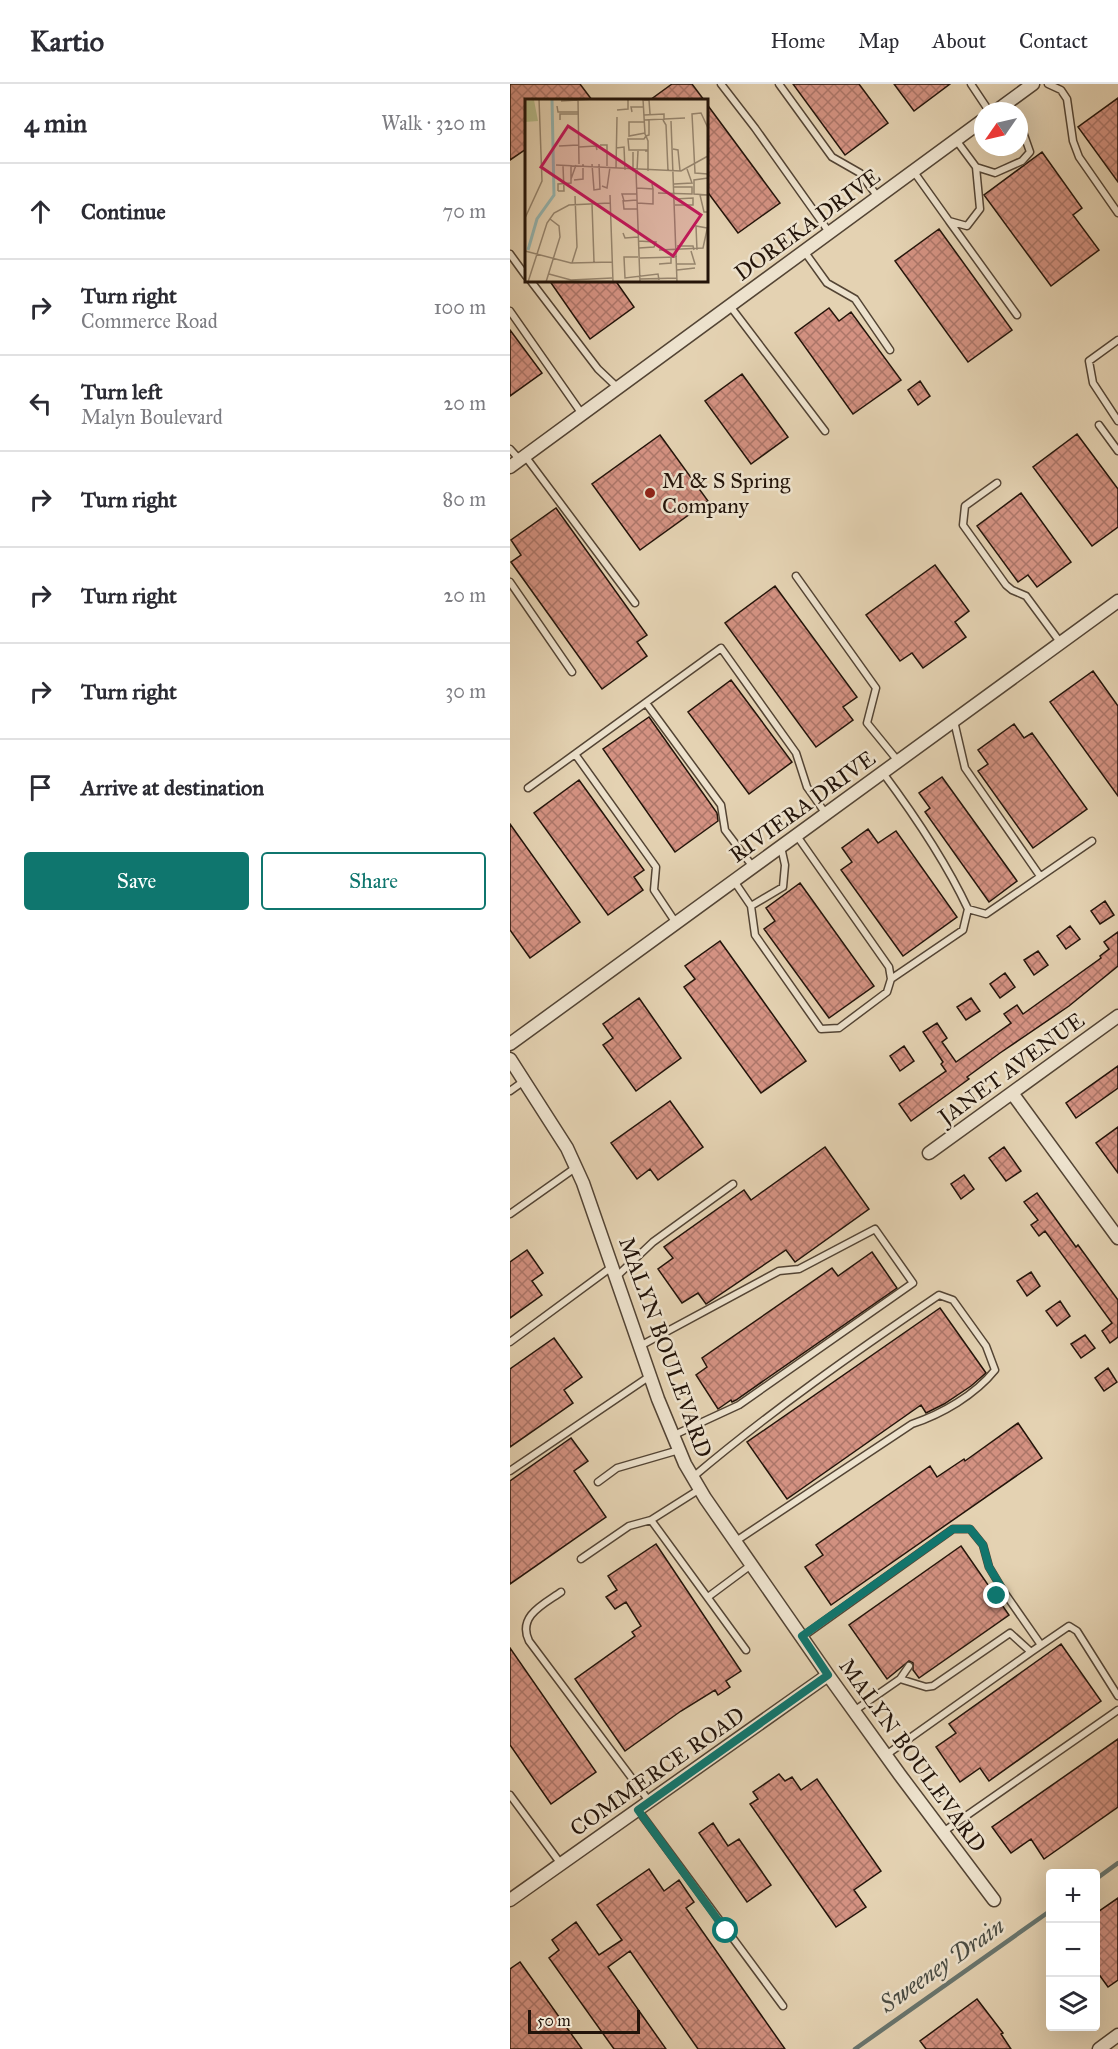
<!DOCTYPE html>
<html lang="en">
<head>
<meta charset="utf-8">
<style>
  :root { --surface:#fff; --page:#f7f7f7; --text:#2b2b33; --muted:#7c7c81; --line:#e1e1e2; --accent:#0f766e }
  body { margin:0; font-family:"IM FELL Great Primer",serif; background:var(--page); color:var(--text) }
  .controls { position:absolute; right:18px; bottom:18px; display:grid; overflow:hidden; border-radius:6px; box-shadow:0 6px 24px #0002 }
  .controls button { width:54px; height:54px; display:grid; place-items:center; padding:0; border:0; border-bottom:2px solid var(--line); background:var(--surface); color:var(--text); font:30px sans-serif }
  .compass { position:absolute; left:464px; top:18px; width:54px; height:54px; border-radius:50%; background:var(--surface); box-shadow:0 6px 24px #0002; rotate:236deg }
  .scale { position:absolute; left:18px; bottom:15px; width:112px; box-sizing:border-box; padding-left:6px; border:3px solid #23140a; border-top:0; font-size:16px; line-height:21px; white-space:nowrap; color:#23140a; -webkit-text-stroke:4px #ede2cd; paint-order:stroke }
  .stop { position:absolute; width:18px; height:18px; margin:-14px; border:4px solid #0f766e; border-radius:50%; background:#fff }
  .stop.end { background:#0f766e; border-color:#fff; box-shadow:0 2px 6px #0008 }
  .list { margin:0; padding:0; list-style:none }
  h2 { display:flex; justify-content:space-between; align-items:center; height:78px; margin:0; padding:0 24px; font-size:26px }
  h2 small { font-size:20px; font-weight:400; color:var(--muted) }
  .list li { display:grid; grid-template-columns:39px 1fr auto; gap:18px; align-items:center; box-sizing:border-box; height:96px; padding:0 24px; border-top:2px solid var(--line) }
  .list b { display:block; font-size:22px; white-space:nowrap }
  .list p { margin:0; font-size:20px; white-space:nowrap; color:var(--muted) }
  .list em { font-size:20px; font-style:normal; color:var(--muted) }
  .actions { display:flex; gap:12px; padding:18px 24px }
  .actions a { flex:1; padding:14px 0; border:2px solid var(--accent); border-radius:6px; text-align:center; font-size:21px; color:var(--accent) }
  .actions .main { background:var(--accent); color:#fff }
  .icon { flex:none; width:33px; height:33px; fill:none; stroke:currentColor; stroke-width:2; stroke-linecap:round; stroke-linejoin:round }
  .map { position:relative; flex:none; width:608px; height:1965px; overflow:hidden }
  header { display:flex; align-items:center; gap:36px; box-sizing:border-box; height:84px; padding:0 30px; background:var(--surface); border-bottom:2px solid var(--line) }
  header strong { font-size:28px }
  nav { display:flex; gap:33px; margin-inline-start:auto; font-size:21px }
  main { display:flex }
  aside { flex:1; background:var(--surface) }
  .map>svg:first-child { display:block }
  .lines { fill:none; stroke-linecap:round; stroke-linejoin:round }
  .stream { stroke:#68756e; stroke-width:4.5 }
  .building { fill:url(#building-cross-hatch); stroke:#23140a; stroke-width:1.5 }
  .lane-casing { stroke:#534434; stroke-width:9 }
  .street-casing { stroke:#534434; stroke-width:15 }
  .lane { stroke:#ede2cd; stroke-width:6 }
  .street { stroke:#ede2cd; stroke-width:12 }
  .route { stroke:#0f766e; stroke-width:8 }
  .poi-dot { fill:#8f2418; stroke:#ede2cd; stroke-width:2 }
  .labels { text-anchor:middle; stroke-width:5; stroke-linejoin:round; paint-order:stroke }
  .street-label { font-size:22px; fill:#23140a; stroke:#ede2cd }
  .poi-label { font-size:22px; fill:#23140a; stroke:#ede2cd; text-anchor:start }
  .water-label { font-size:24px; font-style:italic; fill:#4b4d44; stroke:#ede2cd }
  .inset-river { fill:none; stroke:#96b6b1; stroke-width:3 }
  .inset-road { fill:none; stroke:#97866f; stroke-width:1.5 }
  .view { fill:#c2185b; fill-opacity:0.15; stroke:#c2185b; stroke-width:3 }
  .inset-edge { fill:none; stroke:#23140a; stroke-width:3 }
</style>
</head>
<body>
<header>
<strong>Kartio</strong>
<nav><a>Home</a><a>Map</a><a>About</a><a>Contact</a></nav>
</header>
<main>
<aside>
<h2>4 min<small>Walk · 320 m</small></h2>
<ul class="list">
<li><svg class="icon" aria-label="ahead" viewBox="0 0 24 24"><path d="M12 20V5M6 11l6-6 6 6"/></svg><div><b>Continue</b></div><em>70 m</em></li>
<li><svg class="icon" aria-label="right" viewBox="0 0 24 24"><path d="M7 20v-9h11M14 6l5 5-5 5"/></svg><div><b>Turn right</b><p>Commerce Road</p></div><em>100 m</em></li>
<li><svg class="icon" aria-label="left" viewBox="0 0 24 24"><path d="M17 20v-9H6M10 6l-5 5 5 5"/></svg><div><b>Turn left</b><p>Malyn Boulevard</p></div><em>20 m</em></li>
<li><svg class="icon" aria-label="right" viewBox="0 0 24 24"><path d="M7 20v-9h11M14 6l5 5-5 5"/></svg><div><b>Turn right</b></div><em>80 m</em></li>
<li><svg class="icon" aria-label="right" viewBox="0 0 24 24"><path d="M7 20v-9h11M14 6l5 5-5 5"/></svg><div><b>Turn right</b></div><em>20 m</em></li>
<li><svg class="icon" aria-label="right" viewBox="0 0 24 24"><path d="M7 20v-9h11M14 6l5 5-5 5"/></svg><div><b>Turn right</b></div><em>30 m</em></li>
<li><svg class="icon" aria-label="arrive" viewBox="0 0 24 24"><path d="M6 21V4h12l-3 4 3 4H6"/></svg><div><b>Arrive at destination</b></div></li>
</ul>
<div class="actions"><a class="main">Save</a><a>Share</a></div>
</aside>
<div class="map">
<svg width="608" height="1965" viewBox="0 0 608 1965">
  <defs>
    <pattern id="building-cross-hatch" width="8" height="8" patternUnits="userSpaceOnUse" patternTransform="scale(1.5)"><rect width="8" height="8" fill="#d49282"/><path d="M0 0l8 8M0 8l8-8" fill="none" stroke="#ac7669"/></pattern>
  </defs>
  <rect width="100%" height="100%" fill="#e4d2b2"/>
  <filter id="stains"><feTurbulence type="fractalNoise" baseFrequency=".00333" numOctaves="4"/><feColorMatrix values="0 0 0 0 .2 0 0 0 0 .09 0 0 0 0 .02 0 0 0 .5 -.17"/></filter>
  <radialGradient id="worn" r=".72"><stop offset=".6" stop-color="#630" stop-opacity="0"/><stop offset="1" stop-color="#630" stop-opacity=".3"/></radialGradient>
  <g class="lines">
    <path class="stream" d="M 586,1795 L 608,1779
      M 345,1965 L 540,1827"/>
  </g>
  <path class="building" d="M 0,0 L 70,0 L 82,16 L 16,16 L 16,65 L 0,76 Z
    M 162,0 L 182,0 L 194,16 L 140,16 Z
    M 283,0 L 349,0 L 378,39 L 335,71 Z
    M 384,0 L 440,0 L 404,27 Z
    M 608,14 L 608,98 L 568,43 Z
    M 196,19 L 270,119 L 228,149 L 196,106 Z
    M 532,68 L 572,124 L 563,131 L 589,166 L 541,202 L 474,111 Z
    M 429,145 L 502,246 L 458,278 L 385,177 Z
    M 39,196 L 105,196 L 124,223 L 80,255 Z
    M 319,224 L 329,237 L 341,228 L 391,296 L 343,330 L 285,249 Z
    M 0,246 L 32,289 L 0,312 Z
    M 232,290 L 278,353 L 241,380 L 195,317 Z
    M 410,297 L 420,312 L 408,321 L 398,306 Z
    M 567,350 L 608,405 L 608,443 L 582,462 L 523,383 Z
    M 150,351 L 198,417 L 130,466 L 82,400 Z
    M 511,409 L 561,478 L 527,503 L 518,491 L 508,498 L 467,442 Z
    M 46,424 L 137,551 L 127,558 L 137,572 L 92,605 L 1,478 L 11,471 L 1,456 Z
    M 425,481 L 459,527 L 445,538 L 456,553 L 413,584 L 402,569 L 390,577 L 356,531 Z
    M 265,502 L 347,613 L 333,623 L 343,636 L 306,663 L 215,539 Z
    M 583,587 L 608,622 L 608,712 L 540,618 Z
    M 221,596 L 282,678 L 239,710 L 178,628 Z
    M 139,633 L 207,729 L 208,737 L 165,768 L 93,665 Z
    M 504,640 L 514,654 L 522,649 L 577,725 L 523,764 L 468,687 L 478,680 L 468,666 Z
    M 432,693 L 507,797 L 479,818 L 415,728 L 420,724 L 409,709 Z
    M 69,696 L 134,786 L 124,793 L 133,806 L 98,831 L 24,729 Z
    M 0,740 L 70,838 L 20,874 L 0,846 Z
    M 358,745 L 368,759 L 386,747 L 447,833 L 393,872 L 331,786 L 342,778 L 332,764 Z
    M 290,799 L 364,902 L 319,934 L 254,845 L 265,837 L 256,824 Z
    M 595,817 L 604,831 L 590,840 L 581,827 Z
    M 560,842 L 570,855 L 556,865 L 547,852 Z
    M 608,848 L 608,882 L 559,922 L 490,969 L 457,993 L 459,995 L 401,1037 L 389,1020 L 436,987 L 431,980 L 433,978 L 413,948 L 427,939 L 437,954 L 432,958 L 446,978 L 501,939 L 494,930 L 507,921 L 513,930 L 591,874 L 590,872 L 599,865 L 594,858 Z
    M 210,857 L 296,977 L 251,1009 L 174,903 L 185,895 L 175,882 Z
    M 528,867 L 538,881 L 524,891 L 514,876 Z
    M 495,889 L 505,903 L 490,914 L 480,900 Z
    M 129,914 L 171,974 L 126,1007 L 93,961 L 103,954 L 93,940 Z
    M 461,914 L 470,927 L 456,936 L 447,923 Z
    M 394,962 L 404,977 L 390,987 L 380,972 Z
    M 608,982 L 608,1004 L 566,1034 L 556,1019 Z
    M 160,1017 L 193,1063 L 148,1096 L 140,1085 L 127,1095 L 101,1059 Z
    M 608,1043 L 608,1089 L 586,1059 Z
    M 315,1063 L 359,1125 L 285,1178 L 276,1166 L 196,1220 L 188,1209 L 172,1219 L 148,1185 L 163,1174 L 154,1163 L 234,1106 L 241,1116 Z
    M 494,1063 L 511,1087 L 496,1097 L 479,1074 Z
    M 454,1091 L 464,1105 L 451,1115 L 441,1100 Z
    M 527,1109 L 566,1163 L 568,1161 L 608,1216 L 608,1253 L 600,1259 L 592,1247 L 602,1239 L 535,1147 L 529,1152 L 521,1141 L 528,1136 L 514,1118 Z
    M 17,1166 L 33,1189 L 22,1197 L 32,1211 L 0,1234 L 0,1178 Z
    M 362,1168 L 387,1204 L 226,1316 L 222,1318 L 221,1316 L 208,1325 L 186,1291 L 197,1283 L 192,1274 L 322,1184 L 328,1192 Z
    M 521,1188 L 530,1202 L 517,1212 L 507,1197 Z
    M 550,1217 L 560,1232 L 547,1242 L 536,1227 Z
    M 430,1224 L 476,1289 L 461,1302 L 434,1320 L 416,1329 L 411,1321 L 277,1415 L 237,1358 Z
    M 575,1251 L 585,1264 L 571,1274 L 561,1260 Z
    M 44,1254 L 72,1293 L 54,1306 L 63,1319 L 0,1363 L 0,1285 Z
    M 598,1284 L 607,1298 L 594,1307 L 585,1294 Z
    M 508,1339 L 532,1374 L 321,1521 L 295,1483 L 313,1471 L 306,1461 L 420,1382 L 427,1393 L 454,1375 L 455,1377 Z
    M 61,1354 L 78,1377 L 64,1387 L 96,1433 L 0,1500 L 0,1397 Z
    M 146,1460 L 231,1587 L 216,1597 L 220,1603 L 208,1611 L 205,1606 L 171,1627 L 115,1667 L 65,1595 L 125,1552 L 122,1548 L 131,1542 L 116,1518 L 105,1525 L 96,1513 L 107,1506 L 98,1492 Z
    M 451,1462 L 499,1531 L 409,1594 L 403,1586 L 403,1579 L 399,1577 L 377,1595 L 339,1541 Z
    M 551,1560 L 591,1617 L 479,1697 L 470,1684 L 450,1698 L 426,1663 L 446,1649 L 439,1640 Z
    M 0,1564 L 86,1688 L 41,1720 L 0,1661 Z
    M 608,1655 L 608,1723 L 534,1775 L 521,1755 L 501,1769 L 482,1743 Z
    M 269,1690 L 275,1697 L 282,1693 L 291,1706 L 307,1695 L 371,1787 L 344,1806 L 356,1823 L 326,1843 L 240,1720 L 248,1715 L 243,1708 Z
    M 203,1739 L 218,1762 L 229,1755 L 261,1801 L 237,1818 L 189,1749 Z
    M 139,1785 L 154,1807 L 169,1796 L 184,1818 L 176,1824 L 275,1965 L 188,1965 L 120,1867 L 98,1883 L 156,1965 L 104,1965 L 39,1874 L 49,1866 L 42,1856 L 66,1838 L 89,1871 L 112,1856 L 87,1821 Z
    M 608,1814 L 608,1896 L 598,1903 L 585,1885 L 585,1830 Z
    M 10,1878 L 72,1965 L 0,1965 L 0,1885 Z
    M 467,1915 L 493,1949 L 491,1950 L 501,1965 L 416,1965 L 410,1957 Z"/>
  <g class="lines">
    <g class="lane-casing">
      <path id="lane" d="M 211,0 L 245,44 L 319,148
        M 269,0 L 322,73 L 350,89 L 368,113
        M 461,0 L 479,27
        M 538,0 L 551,6 L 557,15 L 563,57 L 569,73 L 608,129
        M 446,56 L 466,83 L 485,89 L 512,77 L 520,68 L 513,48 L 509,42
        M 404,88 L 439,137 L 457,142 L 470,125 L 466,83
        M 439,137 L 507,231
        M 294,167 L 317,199 L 345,215 L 380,266
        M 0,170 L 16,192
        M 20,196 L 88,285 L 108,304
        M 220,222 L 315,347
        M 0,227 L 72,330
        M 608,256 L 579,277 L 583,299 L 608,337
        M 589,341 L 608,367
        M 0,365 L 10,376
        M 15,372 L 125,519
        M 487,399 L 455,422 L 453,441 L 496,501 L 502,506 L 516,512 L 550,558
        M 286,492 L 366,604 L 357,639 L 388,677
        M 0,498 L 62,588
        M 136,619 L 211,721 L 215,746 L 243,783
        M 444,637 L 455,684 L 530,792
        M 65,670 L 211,564 L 286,669 L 297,703 L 316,730
        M 373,689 C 405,732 435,776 458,825 L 453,846 L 381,895
        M 18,704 L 65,670 L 146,783 L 144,806 L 166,839
        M 224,797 L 241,822 L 245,851 L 311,945 L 329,944 L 377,908 L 381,895 L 379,883 L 287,752
        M 241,822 L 273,803 L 275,781 L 271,763
        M 458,825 L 476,830 L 582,757
        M 0,1007 L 14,997
        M 0,1130 L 65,1084
        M 107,1192 L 143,1158 L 223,1100
        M 0,1258 L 103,1182
        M 130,1262 L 269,1187 L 289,1185 L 365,1145 L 403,1199 L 229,1321 L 162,1352
        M 0,1387 L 140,1292
        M 183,1393 C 261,1327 345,1268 429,1211 L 443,1216 L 476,1262 L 485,1286 C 465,1311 432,1330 402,1340 L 226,1457
        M 88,1398 L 107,1384 L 169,1366
        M 141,1436 L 236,1566
        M 71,1475 L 119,1442 L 141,1436 L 190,1405
        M 51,1508 C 34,1520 7,1532 19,1557 L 139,1717
        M 198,1513 L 241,1481
        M 292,1553 L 443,1445 L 460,1445 L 473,1461 L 479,1483 L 494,1508 L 531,1561
        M 521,1568 L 559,1542 L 567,1547 L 608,1612
        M 390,1595 L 399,1582
        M 344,1627 L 390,1595 L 416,1603 L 423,1602 L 500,1549 L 521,1568 L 376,1671
        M 0,1711 L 51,1780
        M 128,1726 L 273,1922
        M 433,1748 L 608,1626"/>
    </g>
    <g class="street-casing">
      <path id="street" d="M 486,27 L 523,0
        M 0,383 L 473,36
        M 0,960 L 608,517
        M 0,975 L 57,1064 L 73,1099 L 148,1315 L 175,1380 L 195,1414 L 318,1591 L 390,1691 L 484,1816
        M 502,1009 L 608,1154
        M 419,1069 L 608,932
        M 0,1816 L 318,1591
        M 589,1965 L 608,1951"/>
    </g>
    <use href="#lane" class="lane"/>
    <use href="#street" class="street"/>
  </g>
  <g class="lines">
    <path class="route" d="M 216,1847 L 128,1726 L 318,1591 L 292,1552 L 443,1445 L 460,1445 L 473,1461 L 479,1483 L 494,1508 L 487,1512"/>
  </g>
  <circle class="poi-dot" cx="140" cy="409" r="6"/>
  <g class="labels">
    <g class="street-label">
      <text transform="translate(297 140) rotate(-36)" y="8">DOREKA DRIVE</text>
      <text transform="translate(292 722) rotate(-36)" y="8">RIVIERA DRIVE</text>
      <text transform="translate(501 984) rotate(-36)" y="8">JANET AVENUE</text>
      <text transform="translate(156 1263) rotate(70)" y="8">MALYN BOULEVARD</text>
      <text transform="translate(403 1671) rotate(54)" y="8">MALYN BOULEVARD</text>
      <text transform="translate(147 1687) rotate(-35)" y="8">COMMERCE ROAD</text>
    </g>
    <g class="poi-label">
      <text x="152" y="404">M &amp; S Spring<tspan x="152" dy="25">Company</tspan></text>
    </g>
    <g class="water-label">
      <text transform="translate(432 1881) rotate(-35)" y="8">Sweeney Drain</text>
    </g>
  </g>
  <g transform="translate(15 15)">
    <rect width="183" height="183" fill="#e4d2b2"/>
    <path d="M 9,1 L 13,22 L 0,23 L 0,2 Z" fill="#b6bb8a"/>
    <path class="inset-river" d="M 3,151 L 12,120 L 29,96 L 27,0"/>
    <path class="inset-road" d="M 53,0 L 54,65M 118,0 L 120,35 L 121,37 L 123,42 L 123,51 L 104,51 L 103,40 L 119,40 L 121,37 L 124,36 L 124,21M 119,1 L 124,1 L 125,15M 36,2 L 69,0M 32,7 L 33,13 L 53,13M 92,11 L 103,10 L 103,0M 107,13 L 106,8 L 119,8M 119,16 L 139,15 L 139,21M 35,21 L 35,15 L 53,15M 119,21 L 160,19M 138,21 L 141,26 L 143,72M 146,22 L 152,183M 119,23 L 104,23 L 104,37 L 120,34M 183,29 L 176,14 L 167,15 L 170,74 L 183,75M 75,46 L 82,46 L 82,67M 34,47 L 53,46M 54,48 L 71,47 L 72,51M 91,49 L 99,48 L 100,71M 148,50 L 153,51 L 155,72M 120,52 L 123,52 L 123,72M 108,53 L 108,72M 67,65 L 69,91 L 75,90 L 74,65M 31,66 L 156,72 L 183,57M 46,66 L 46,80 L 51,66M 91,69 L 92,18M 111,72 L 115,183M 112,72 L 113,52M 183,79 L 169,81 L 169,95 L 183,96M 49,81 L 58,80 L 58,65M 149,85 L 167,84 L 162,70M 77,87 L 82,89 L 85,68M 112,89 L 128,90 L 127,85M 33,92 L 39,92 L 38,67M 33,92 L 33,85 L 46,84 L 46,80M 133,94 L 167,95 L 167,88 L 149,88M 112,95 L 97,95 L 99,102 L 112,101M 85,96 L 88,183M 175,96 L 179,113 L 183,113M 150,100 L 168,99 L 168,106 L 150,106M 98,101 L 99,110 L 112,110M 112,104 L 128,105 L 128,90M 67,105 L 69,163M 0,119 L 17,82 L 14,0M 98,134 L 100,139 L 113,138M 113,142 L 131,143 L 129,148 L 114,149M 152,147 L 168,147 L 169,151M 134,151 L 178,149 L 183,126M 172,151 L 171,127 L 182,129M 0,152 L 46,164 L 87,163M 113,158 L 99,158 L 100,179 L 133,175 L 134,181M 115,159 L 152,158M 47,164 L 52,148 L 50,97M 134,165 L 146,164 L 146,158M 152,165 L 170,165 L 166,152M 152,171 L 170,169M 24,175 L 46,181 L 87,179M 115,180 L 152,179M 3,183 L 22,124 L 29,114 L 44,106 L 85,104M 21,183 L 35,138 L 34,127 L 25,120"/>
    <path class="view" d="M 43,27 L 176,116 L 148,157 L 16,68 Z"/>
    <rect width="183" height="183" class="inset-edge"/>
  </g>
  <rect width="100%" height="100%" filter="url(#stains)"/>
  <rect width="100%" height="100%" fill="url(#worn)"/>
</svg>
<div class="controls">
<button>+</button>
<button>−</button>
<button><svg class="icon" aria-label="layers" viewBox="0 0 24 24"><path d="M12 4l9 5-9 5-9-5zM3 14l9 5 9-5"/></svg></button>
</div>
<svg class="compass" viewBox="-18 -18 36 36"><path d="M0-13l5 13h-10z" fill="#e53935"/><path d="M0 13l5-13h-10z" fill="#7c7c81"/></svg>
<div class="scale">50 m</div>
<div class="stop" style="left:216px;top:1847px"></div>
<div class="stop end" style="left:487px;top:1512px"></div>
</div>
</main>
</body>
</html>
